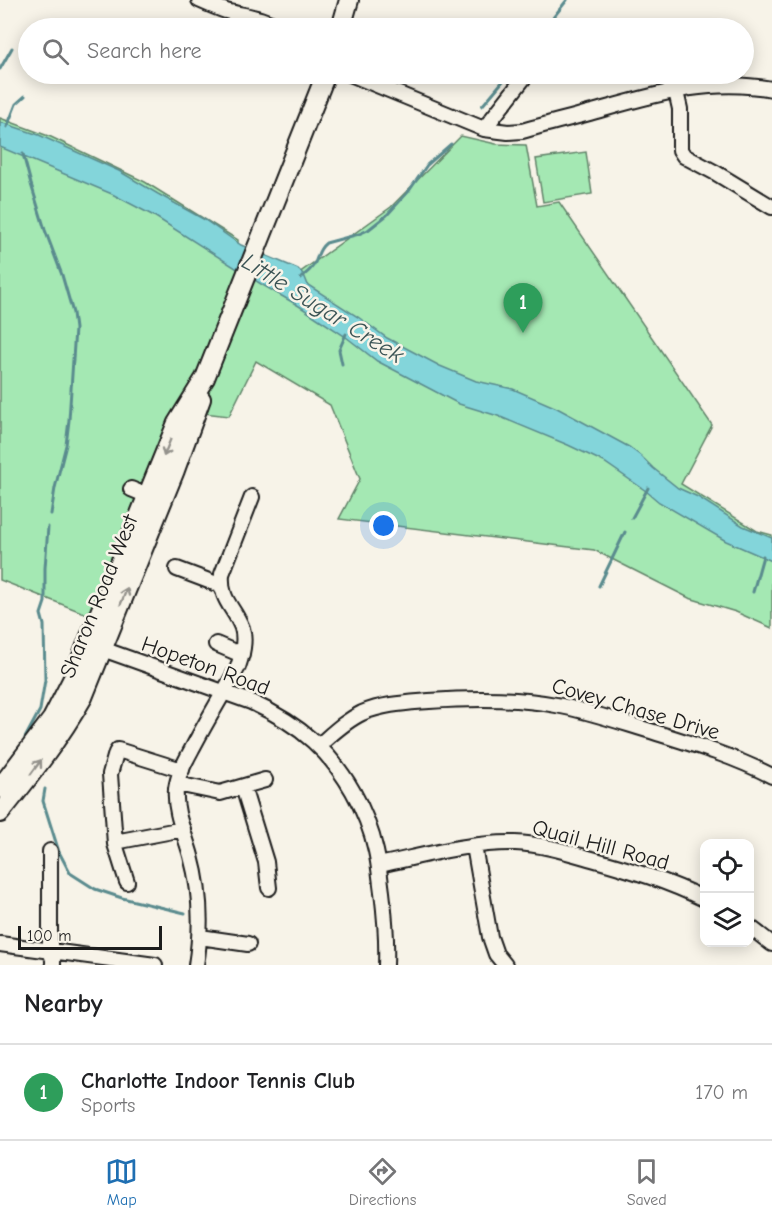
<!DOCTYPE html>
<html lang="en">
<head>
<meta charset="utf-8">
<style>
  :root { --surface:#fff; --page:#f6f6f6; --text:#202124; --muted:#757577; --line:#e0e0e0; --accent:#1f6fb2 }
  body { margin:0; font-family:"Comic Neue",sans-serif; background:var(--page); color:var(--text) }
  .controls { position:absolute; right:18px; bottom:18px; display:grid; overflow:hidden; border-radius:12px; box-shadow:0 3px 15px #0003 }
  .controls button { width:54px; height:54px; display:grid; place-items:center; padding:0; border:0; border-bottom:2px solid var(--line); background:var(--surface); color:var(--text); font:30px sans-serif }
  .scale { position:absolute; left:18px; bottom:15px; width:144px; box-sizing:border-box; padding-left:6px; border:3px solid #1c1c1c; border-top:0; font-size:16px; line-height:21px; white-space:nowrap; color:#1c1c1c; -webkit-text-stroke:4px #f7f3e8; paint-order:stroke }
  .you { position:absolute; left:384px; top:526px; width:21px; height:21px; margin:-15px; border:4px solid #fff; border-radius:50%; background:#1a73e8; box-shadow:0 0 0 9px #1a73e833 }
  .badge { display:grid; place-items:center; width:39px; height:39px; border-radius:50%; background:var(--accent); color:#fff; font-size:20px; font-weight:700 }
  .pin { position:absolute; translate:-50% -50px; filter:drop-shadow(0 2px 3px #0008) }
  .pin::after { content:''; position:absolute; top:32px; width:21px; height:18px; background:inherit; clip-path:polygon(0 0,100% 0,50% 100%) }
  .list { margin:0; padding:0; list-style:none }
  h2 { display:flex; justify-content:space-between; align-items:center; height:78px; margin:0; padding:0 24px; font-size:26px }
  h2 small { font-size:20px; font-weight:400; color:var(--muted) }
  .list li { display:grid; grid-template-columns:39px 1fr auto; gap:18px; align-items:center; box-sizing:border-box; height:96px; padding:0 24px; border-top:2px solid var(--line) }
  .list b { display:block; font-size:22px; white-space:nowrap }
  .list p { margin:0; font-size:20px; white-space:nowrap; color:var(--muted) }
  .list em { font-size:20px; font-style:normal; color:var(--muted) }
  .icon { flex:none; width:33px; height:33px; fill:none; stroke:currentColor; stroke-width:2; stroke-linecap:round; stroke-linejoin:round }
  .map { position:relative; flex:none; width:772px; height:965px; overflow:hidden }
  .search { position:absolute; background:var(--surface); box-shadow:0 3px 15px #0003; left:18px; right:18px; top:18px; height:66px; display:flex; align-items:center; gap:15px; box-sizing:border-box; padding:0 21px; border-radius:33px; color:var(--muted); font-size:22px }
  .sheet { height:174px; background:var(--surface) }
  nav { display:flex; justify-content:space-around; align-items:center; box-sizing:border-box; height:84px; border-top:2px solid var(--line); background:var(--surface); font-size:16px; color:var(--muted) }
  nav a { display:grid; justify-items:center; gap:3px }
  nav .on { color:var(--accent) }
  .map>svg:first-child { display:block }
  .green { fill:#a4e8b3; stroke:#608268; stroke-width:1.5 }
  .water { fill:#83d5da; stroke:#5a8b8e; stroke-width:1.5 }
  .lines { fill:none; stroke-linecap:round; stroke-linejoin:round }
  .stream { stroke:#5a8b8e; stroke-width:3 }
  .minor-casing { stroke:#1c1c1c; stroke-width:18 }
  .major-casing { stroke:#1c1c1c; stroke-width:22 }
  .minor { stroke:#f7f3e8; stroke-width:14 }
  .major { stroke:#f7f3e8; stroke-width:18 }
  .oneway { stroke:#94928c }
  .labels { text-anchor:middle; stroke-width:5; stroke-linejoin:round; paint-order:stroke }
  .street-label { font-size:22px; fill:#1c1c1c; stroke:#f7f3e8 }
  .water-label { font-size:24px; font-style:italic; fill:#3b5455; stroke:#f7f3e8 }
</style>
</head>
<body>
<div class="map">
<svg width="772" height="965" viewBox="0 0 772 965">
  <rect width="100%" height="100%" fill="#f7f3e8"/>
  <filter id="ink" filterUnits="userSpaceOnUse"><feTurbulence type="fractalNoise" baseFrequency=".0167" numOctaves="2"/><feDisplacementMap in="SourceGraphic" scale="12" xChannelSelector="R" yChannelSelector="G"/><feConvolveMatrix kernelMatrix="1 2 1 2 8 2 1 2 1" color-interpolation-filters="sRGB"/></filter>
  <g filter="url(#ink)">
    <path class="green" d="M 0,118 L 51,137 L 145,182 L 238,240 L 238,256 L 285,283 L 391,207 L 461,136 L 496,144 L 526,145 L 537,206 L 559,202 L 712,425 L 681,484 L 757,531 L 772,535 L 772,628 L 736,612 L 689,598 L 594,550 L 339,519 L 360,479 L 330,405 L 256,361 L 229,416 L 178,410 L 89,615 L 0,580 Z
      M 586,152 L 592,194 L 543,202 L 536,159 Z"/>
    <path class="water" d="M 0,122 L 39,135 L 119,171 L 158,194 L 205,220 L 241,245 L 298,269 L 304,275 L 308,285 L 358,317 L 387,338 L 440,366 L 476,381 L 513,389 L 557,408 L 629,447 L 641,456 L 653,468 L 678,488 L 698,497 L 743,526 L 772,538 L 772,561 L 726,541 L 659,502 L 646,491 L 604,462 L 568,445 L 498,416 L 459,404 L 377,361 L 346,337 L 299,306 L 261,284 L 154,216 L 112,194 L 0,147 Z"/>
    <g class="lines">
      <path class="stream" d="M 545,28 L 567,0
        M 0,69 L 12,48
        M 482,106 L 509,74
        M 7,127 L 16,104 L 25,96
        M 23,154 L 31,184 L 45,230 L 62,275 L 73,313 L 75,329 L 69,420 L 66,445 L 55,488 L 51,514
        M 301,278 C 305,274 310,271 313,266 C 319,258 316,251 326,243 L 359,234 L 368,230 L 387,215 L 409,191 L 427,165 L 451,144
        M 342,364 L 339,350 L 346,334
        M 632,518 L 648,488
        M 599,586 L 625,532
        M 753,592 L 763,556
        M 25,738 L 40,710 L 45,680 L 44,625 L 41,614 L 45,602 L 45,568 L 48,527
        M 45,789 L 43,801 L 59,852 L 70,873 L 95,889 L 122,898 L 185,913"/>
      <g class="minor-casing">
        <path id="minor" d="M 199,0 C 208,4 217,8 226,11 C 245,16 263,17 280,28
          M 350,74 L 484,129 L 508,132 L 522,131 C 550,123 579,116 607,108 C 663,92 714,78 772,89
          M 672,74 L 680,109 L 680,150 L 684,156 L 716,173 L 772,207
          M 484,129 L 527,74
          M 131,489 L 148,496
          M 177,569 L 222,586
          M 216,644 L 242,655
          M 94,646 L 251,702 C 273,712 294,724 313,741 C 344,769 367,810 376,851 C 379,864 380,878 382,892 C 385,916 387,940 386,965
          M 318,746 C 332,734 345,721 362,713 C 383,704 406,703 429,701 C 471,698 514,697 556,705 C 590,711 623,723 657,733 C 696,745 735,757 772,776
          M 177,784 L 220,793 L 265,780
          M 243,787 L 266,862 L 269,888
          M 115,842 L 183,829
          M 474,846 L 490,937 L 496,954 L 505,965
          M 50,851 L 50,951 L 53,959 L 53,965
          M 379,865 C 423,856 469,842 515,843 C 541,844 567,852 592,859 C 631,870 668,881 704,899
          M 127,882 L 115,844 L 110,774 L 116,753 L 118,750 L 182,770
          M 750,927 L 772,944
          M 200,937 L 248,944
          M 0,944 L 155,965
          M 196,965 C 202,928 201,892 191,856 C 185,834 174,812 176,789 C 178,774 186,760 193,747 C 207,720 223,694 238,667 C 242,655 246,641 242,628 C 234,606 220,602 222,574 L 252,497"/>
      </g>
      <g class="major-casing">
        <path id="major" d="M 341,28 L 349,0
          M 0,788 L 52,719 L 74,676 L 177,423 L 205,378 L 326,74
          M 0,813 C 30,776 59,739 83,697 L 175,470 L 201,399"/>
      </g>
      <use href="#minor" class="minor"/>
      <use href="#major" class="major"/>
    </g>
    <defs><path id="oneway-shaft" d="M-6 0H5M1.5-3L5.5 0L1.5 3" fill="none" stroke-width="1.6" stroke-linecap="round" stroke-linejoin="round" transform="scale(1.5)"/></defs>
    <g class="oneway">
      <use href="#oneway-shaft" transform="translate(167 448) rotate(112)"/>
      <use href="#oneway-shaft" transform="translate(124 596) rotate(-68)"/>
      <use href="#oneway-shaft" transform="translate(36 767) rotate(-54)"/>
    </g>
  </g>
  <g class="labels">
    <g class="street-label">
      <text transform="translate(98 596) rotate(-68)" y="8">Sharon Road West</text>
      <text transform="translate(206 665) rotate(20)" y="8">Hopeton Road</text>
      <text transform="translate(636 708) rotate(16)" y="8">Covey Chase Drive</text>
      <text transform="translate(601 844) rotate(15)" y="8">Quail Hill Road</text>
    </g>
    <g class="water-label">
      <text transform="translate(323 308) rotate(32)" y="8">Little Sugar Creek</text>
    </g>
  </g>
</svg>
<div class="controls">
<button><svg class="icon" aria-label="locate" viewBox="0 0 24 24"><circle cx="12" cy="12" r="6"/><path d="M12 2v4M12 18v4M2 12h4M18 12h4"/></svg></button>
<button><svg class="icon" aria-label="layers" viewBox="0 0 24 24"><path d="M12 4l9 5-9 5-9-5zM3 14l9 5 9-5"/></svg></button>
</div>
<div class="scale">100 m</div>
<div class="you"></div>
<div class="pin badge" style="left:523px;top:333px;background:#2e9e5b">1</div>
<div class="search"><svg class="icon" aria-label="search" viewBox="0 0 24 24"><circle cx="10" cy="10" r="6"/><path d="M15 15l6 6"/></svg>Search here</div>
</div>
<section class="sheet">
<h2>Nearby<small></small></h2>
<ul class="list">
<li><span class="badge" style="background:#2e9e5b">1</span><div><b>Charlotte Indoor Tennis Club</b><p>Sports</p></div><em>170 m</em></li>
</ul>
</section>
<nav>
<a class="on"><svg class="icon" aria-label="map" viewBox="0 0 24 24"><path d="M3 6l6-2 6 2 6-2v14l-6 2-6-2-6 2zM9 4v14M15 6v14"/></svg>Map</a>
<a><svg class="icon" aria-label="directions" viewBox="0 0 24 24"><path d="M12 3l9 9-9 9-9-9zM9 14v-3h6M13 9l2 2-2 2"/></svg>Directions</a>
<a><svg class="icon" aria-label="saved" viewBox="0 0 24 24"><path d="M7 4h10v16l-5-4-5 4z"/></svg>Saved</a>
</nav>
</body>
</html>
